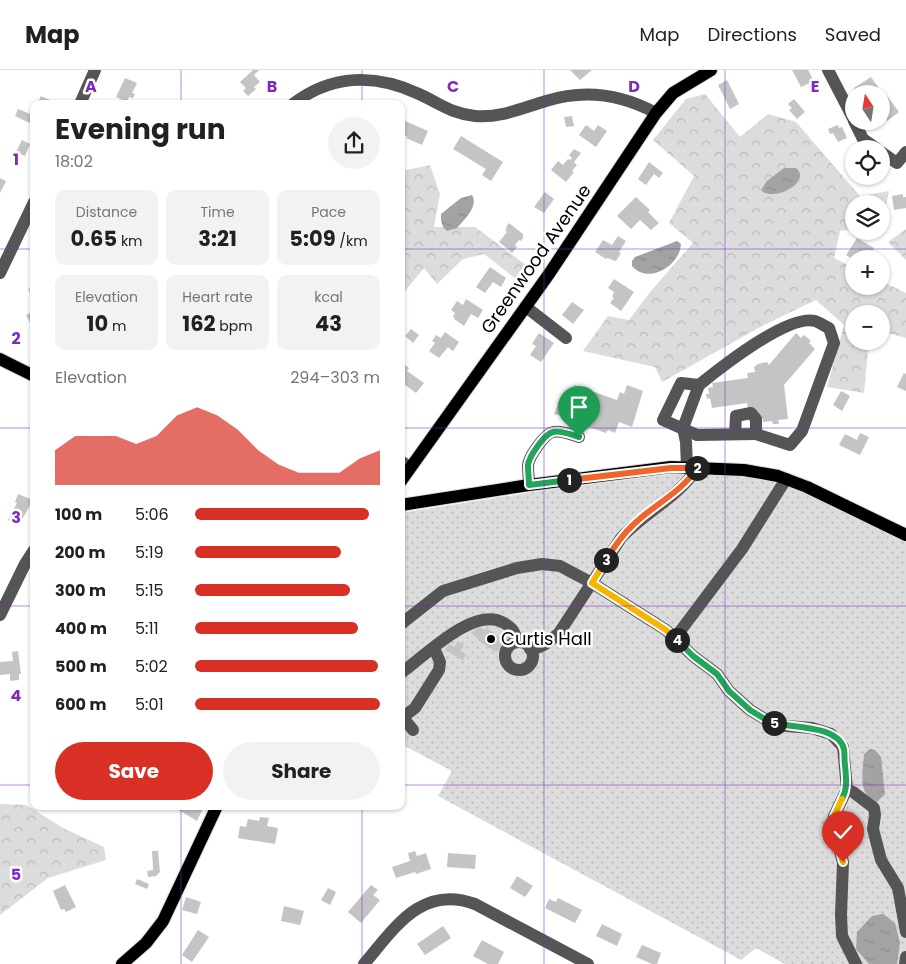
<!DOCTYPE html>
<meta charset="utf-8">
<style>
:root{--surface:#fff;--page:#f2f2f2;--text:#202124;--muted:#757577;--line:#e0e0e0;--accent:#d93025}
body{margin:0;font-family:Poppins,sans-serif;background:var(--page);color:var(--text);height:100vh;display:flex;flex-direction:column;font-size:19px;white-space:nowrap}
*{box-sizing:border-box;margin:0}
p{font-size:16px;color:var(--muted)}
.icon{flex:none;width:28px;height:28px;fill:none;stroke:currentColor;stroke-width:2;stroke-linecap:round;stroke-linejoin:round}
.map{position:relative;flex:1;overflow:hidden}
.sheet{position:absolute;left:30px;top:30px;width:375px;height:710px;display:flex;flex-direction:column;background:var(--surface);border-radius:10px;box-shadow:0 1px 4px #0004}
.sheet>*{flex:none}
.needle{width:32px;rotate:348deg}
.tools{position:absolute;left:845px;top:15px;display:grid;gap:10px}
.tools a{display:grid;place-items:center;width:45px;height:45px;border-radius:50%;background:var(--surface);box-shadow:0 1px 4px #0004;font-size:25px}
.pin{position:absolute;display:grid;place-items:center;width:42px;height:42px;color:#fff;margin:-51px -21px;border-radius:50% 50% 50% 0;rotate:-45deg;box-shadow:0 0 5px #0007}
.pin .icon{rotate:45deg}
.km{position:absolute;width:25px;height:25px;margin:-12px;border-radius:50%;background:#222;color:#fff;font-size:14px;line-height:25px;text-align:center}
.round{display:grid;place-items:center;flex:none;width:52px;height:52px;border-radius:26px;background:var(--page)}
.headline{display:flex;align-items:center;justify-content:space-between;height:85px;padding:0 25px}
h1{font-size:28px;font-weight:700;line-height:38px}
.figures{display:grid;grid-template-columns:repeat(3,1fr);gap:8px;height:85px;padding:5px 25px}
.figures div{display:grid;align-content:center;border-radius:10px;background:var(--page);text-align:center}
.figures b{font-size:21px;font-weight:700}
.figures small{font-size:14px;font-weight:400}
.figures p{font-size:14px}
.chart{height:140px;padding:10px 25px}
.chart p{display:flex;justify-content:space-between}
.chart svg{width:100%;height:90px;margin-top:5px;fill:var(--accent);opacity:.7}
.primary-button{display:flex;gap:10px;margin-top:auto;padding:10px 25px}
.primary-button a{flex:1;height:58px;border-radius:30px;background:var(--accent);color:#fff;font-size:20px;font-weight:700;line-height:58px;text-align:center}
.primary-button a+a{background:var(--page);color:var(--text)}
ul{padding:0 25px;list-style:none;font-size:16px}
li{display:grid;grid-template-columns:80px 60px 1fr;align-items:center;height:38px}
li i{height:12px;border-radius:6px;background:var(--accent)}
header{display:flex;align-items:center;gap:30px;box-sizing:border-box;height:70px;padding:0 25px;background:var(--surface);border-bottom:1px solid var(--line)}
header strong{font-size:24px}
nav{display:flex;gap:28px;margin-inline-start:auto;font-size:18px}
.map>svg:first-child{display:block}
</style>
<header>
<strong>Map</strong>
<nav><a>Map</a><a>Directions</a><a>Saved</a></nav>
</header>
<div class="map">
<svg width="906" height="894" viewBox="0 0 906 894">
<defs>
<pattern id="forest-crowns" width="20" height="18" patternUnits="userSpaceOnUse" patternTransform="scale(1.25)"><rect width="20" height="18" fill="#dcdcdc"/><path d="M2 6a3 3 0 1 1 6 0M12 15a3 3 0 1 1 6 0" fill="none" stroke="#bbb"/></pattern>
<pattern id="park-dots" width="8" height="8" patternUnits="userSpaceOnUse" patternTransform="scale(1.25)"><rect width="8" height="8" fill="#dcdcdc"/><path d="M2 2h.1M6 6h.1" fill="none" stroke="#bbb" stroke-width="1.8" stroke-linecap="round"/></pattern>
<pattern id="water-ripples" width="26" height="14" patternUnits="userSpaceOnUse" patternTransform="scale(1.25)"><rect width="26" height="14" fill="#a3a3a3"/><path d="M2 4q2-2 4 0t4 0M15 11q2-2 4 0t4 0" fill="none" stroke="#8b8b8b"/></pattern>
</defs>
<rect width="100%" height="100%" fill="#fff"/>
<!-- forest -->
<g fill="url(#forest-crowns)">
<polygon points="705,24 740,67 768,44 796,52 860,126 889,121 882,156 881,134 854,134 854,159 840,161 834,188 854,198 854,216 881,216 881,211 906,223 906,268 881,261 881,244 854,244 854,271 869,271 864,323 827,317 844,255 816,230 762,256 662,312 655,297 583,281 608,246 629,250 651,221 693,173 669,153 694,106 653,70 686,29"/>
<polygon points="430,95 440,124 434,157 475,157 526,195 520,212 484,184 463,189 437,214 424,198 401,226 401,101"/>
<polygon points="906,159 906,190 888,172"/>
<polygon points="0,734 26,735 65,759 104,777 106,790 48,808 0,845"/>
</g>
<!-- park -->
<path fill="url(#park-dots)" d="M681,403C704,404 728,402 750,406C806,416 856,446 906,471V894H785L756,878L741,890L438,726L452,701L401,674V443L539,421Z"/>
<!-- water -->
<g fill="url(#water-ripples)">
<path d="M784,98H796C813,112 772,133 761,120L767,111Z"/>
<path d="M472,125C479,136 464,150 457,158L447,161C441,156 441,151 441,144L461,128Z"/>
<path d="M677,171L681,174C680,196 648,215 632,196V191L635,187Z"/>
<path d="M870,679L875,680L881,687L885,724L876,733C857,723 863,703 864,684Z"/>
<polygon points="883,844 895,853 900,873 897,894 869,894 856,879 857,862 872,846"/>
</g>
<!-- building -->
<g fill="#c4c4c4">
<polygon points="253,0 259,0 254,5 260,12 254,17 256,19 248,26 243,21 246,18 240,12"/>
<polygon points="570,0 592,0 580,10"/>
<polygon points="792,0 808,0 814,11 801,17"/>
<polygon points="871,7 878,17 868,24 858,24 854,18"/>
<polygon points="125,8 137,13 132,23 135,24 133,28 129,27 127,32 116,27"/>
<polygon points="727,10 739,34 730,39 718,15"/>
<polygon points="41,26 50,30 48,34 37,34"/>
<polygon points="887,26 899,42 887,51 884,46 881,48 881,30"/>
<polygon points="794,29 805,42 797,49 789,40 792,38 788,34"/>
<polygon points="34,35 34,55 15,46 18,39 30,44"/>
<polygon points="572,46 574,56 566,57 564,47"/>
<polygon points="403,50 428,61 422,75 406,68 407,66 401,64 401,54"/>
<polygon points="586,55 594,61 598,55 607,61 596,77 579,65"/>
<polygon points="838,55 839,58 842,57 847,68 838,72 833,63 830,64 828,59"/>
<polygon points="461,66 503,92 491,111 482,105 486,99 453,79"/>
<polygon points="22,70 30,74 25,86 16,82"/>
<polygon points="574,79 581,83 574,92 577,95 572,101 574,102 566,112 551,100 558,91 563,95 568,89 570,90 572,88 569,85"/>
<polygon points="649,92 663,103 659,108 654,104 646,115 638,109"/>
<polygon points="0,108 6,111 0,123"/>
<polygon points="545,122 554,129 544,143 534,137"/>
<polygon points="903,124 903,127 906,127 906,138 894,140 892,126"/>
<polygon points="636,127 650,140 648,142 659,153 651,160 640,150 631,159 617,146"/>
<polygon points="509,153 523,164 523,168 521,171 519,170 515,175 517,177 512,183 499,172 507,162 505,160 507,158 506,157"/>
<polygon points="618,166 626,171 619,182 621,183 616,191 607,188 606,189 595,182 603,170 612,175"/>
<polygon points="857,168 874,178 867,189 854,189 854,190 846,185"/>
<polygon points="490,197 506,208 501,217 493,212 485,223 476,217"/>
<polygon points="614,209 634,222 621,241 610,233 614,228 612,227 614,222 608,218"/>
<polygon points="34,212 34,230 28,219 32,217 30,213"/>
<polygon points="466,229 483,240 478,248 471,244 464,256 454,249 455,248 453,247 455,243 451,240 457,231 463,235"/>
<polygon points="572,232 584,240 573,254 562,245"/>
<polygon points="34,241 34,260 26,245"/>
<polygon points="411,259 419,265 413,273 405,266"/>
<polygon points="445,262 459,272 453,281 448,277 439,288 429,281 435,273 432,271 436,265 441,268"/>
<polygon points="539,263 554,273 541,292 530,285 536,276 532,274"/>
<polygon points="796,263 801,268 804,265 811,271 809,273 815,279 784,315 788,349 778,350 779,354 773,354 772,351 763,352 763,349 759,349 748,339 747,333 712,338 710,328 707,329 706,324 709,324 708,318 713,317 712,313 748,308 747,303 755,302 754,297 758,294 767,292 769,295"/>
<polygon points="401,292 409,298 407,301 424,313 416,323 401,312 403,305 401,303"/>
<polygon points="904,303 906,304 906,321 897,317"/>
<polygon points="574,315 617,330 620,322 624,324 627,315 643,321 632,357 619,352 615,363 608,360 606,363 575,352 574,347 569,345 565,347 554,344 559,332 568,334 568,331 570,332"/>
<polygon points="841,321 850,326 842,341 833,335"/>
<polygon points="860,363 869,367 860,385 839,375 845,364 857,370"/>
<polygon points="18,424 33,430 19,455 8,450 17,433 15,432"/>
<polygon points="478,556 485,560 486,558 504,570 503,571 507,574 501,583 498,580 496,582 478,570 479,569 472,564"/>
<polygon points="458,571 464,575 460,581 466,585 463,590 445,580 449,574 454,577"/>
<polygon points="18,581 21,604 19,604 19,610 10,611 10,604 0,605 0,592 13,591 12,582"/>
<polygon points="172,736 204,736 197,751"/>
<polygon points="260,747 269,748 267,756 278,758 275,774 238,768 240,756 246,757 248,749 259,751"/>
<polygon points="152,781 158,781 160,802 156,806 148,807 147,801 153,800 153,796"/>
<polygon points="415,781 417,786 426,783 431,799 416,804 415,802 396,808 392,797 410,791 408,783"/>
<polygon points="448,783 476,785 475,799 447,797"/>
<polygon points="517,806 533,816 525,827 510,818"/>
<polygon points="137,809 149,814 147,819 135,814"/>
<polygon points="65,815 76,837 66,842 64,839 61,840 53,821"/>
<polygon points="371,815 378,820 373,825 380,830 361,853 348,842"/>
<polygon points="328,818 336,822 330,835 321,830"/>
<polygon points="186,827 201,832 197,844 182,840"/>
<polygon points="558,828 582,840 575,853 545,838 549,829 556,832"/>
<polygon points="284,836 304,841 300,855 281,851"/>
<polygon points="602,854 622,864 617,876 596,866"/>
<polygon points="443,856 451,868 425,885 417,874"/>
<polygon points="198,860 209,867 192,892 182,885"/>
<polygon points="482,870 504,882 498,894 488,894 473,886"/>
<polygon points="642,875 661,883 657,894 652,894 636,887"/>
</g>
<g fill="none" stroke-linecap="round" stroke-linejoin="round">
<defs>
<g id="major">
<polyline points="0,289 34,306"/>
<polyline points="401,411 549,204 656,43 673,23 711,0"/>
<polyline points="401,435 529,415 671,397 744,400 778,406 807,417 906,465"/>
<polyline points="122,894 146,873 163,851 217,736"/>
</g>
</defs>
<!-- major casing -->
<use href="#major" stroke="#dbdbdb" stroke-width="14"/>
<!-- minor -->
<g stroke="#555" stroke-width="12">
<polyline points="828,0 854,50"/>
<polyline points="80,34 95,0"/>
<path d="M293,34C332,4 376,4 419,24C439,33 452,44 475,46C501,48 522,38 546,31C584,19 621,24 656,43"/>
<polyline points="854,51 863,69 877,79"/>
<polyline points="881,82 897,93 906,82"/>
<polyline points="0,203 34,132"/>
<polyline points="526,237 566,268"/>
<path d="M699,315C720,298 788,244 815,251C819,252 824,256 829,258L834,273L802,361L790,375L756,364"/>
<polyline points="401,391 410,398"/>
<polyline points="687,398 686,372 683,358 699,315 681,313 663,350 697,365 756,364 756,349 751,343 736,346 735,364"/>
<path d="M529,415C529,409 528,402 528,395C529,387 544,364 553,362C561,360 572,365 579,367"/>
<polyline points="0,545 25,494 34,480"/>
<polyline points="401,554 443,521 517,498 542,494 560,496 592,513 666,560 693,586 717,604 729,621 750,640 768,651 786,656 812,658 831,664 843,677 847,719 834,746 835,764 843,792 841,845 842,866 856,894"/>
<polyline points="675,568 742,479 786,409"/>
<circle cx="519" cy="586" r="14"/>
<path d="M530,579C543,578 550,571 559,563L621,468C644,443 680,426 697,398"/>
<path d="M401,603C424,587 472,537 502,552C512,557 515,561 517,572"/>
<polyline points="401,645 413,660"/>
<polyline points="403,647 415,638 439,600 440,592 434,578"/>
<polyline points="847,719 853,722 874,738 875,745 873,759 881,790 898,818 906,862"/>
<path d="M364,894C394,859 421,814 475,834L588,894"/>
<polyline points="905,894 906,887"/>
</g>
<!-- major -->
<use href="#major" stroke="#000" stroke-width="12"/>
</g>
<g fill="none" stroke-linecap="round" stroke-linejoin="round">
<defs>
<path id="split-1" d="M569,410L529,415C529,409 528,402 528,395C529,387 544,364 553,362C561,360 572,365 579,367"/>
<polyline id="split-2" points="569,410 671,398 697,398"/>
<path id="split-3" d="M606,490C614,477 622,465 633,455C653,435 681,423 697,398"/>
<polyline id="split-4" points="606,490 592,513 666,560 677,570"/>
<polyline id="split-5" points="677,570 693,586 717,604 729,621 750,640 768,651 774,653"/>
<path id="split-6" d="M774,653C792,658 838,655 844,679C845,684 844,690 845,695C846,707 848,718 842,729"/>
<polyline id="split-7" points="842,729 834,746 835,764 843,792"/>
</defs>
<!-- split-1 casing -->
<use href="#split-1" stroke="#fff" stroke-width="10"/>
<!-- split-2 casing -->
<use href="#split-2" stroke="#fff" stroke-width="10"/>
<!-- split-3 casing -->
<use href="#split-3" stroke="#fff" stroke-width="10"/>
<!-- split-4 casing -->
<use href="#split-4" stroke="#fff" stroke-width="10"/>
<!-- split-5 casing -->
<use href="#split-5" stroke="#fff" stroke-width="10"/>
<!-- split-6 casing -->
<use href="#split-6" stroke="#fff" stroke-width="10"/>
<!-- split-7 casing -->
<use href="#split-7" stroke="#fff" stroke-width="10"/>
<!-- split-1 -->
<use href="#split-1" stroke="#22a559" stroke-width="6"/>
<!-- split-2 -->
<use href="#split-2" stroke="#f0652b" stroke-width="6"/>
<!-- split-3 -->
<use href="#split-3" stroke="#f0652b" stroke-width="6"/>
<!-- split-4 -->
<use href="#split-4" stroke="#f5b400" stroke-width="6"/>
<!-- split-5 -->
<use href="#split-5" stroke="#22a559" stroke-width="6"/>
<!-- split-6 -->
<use href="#split-6" stroke="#22a559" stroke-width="6"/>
<!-- split-7 -->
<use href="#split-7" stroke="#f5b400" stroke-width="6"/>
</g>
<!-- grid -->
<path fill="none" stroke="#7b2cbf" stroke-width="1" stroke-opacity="0.55" d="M181,0V34M362,0V34M544,0V894M725,0V894M0,179H34M401,179H906M0,358H34M401,358H906M0,536H34M401,536H906M0,715H34M401,715H906M181,736V894M362,736V894"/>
<!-- markers -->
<circle fill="#000" stroke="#fff" stroke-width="2" cx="491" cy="569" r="5"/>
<g text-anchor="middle" stroke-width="5" stroke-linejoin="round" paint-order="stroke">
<!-- street labels -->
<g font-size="18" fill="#000" stroke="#fff">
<text transform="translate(536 189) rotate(-55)" y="6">Greenwood Avenue</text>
</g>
<!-- poi labels -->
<g font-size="18" fill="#000" stroke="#fff" text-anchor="start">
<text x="501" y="575">Curtis Hall</text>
</g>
</g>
<g font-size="16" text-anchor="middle" font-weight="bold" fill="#7b2cbf" stroke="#fff" stroke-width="5" stroke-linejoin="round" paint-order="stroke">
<text x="91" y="22">A</text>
<text x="272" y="22">B</text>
<text x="453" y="22">C</text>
<text x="634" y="22">D</text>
<text x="815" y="22">E</text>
<text x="16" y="95">1</text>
<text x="16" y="274">2</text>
<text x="16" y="453">3</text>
<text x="16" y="631">4</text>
<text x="16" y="810">5</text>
</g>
</svg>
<div class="tools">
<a><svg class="needle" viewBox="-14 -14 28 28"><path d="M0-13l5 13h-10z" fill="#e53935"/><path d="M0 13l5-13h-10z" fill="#757577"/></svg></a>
<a><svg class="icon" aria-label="locate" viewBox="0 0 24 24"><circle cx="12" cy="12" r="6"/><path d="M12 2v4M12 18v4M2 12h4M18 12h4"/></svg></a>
<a><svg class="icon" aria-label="layers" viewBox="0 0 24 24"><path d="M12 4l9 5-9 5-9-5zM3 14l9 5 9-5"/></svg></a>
<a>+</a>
<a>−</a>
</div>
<div class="pin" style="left:579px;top:367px;background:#1e9e55"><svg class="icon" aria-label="arrive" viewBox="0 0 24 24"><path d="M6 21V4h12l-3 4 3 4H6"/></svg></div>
<div class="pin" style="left:843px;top:792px;background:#d93025"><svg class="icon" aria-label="check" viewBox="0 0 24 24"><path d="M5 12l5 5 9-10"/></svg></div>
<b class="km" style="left:569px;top:410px">1</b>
<b class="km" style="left:697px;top:398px">2</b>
<b class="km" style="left:606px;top:490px">3</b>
<b class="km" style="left:677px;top:570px">4</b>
<b class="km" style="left:774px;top:653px">5</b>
<section class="sheet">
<div class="headline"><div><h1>Evening run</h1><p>18:02</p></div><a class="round"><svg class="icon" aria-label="share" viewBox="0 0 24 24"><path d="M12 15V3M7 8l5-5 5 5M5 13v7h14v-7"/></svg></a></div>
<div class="figures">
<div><p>Distance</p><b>0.65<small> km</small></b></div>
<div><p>Time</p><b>3:21</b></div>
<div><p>Pace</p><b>5:09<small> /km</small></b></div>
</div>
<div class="figures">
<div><p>Elevation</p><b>10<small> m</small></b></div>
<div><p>Heart rate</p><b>162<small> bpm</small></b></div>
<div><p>kcal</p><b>43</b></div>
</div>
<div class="chart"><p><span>Elevation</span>294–303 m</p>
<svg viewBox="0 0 160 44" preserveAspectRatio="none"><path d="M0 44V27L10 20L20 20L30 20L40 24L50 20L60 10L70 6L80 10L90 17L100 27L110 34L120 38L130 38L140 38L150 31L160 27V44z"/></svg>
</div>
<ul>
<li><b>100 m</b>5:06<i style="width:94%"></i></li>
<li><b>200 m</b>5:19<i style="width:79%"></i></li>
<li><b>300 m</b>5:15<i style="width:84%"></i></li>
<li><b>400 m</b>5:11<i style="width:88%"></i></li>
<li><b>500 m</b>5:02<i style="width:99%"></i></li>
<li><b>600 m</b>5:01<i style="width:100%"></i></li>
</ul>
<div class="primary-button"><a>Save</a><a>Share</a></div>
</section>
</div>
